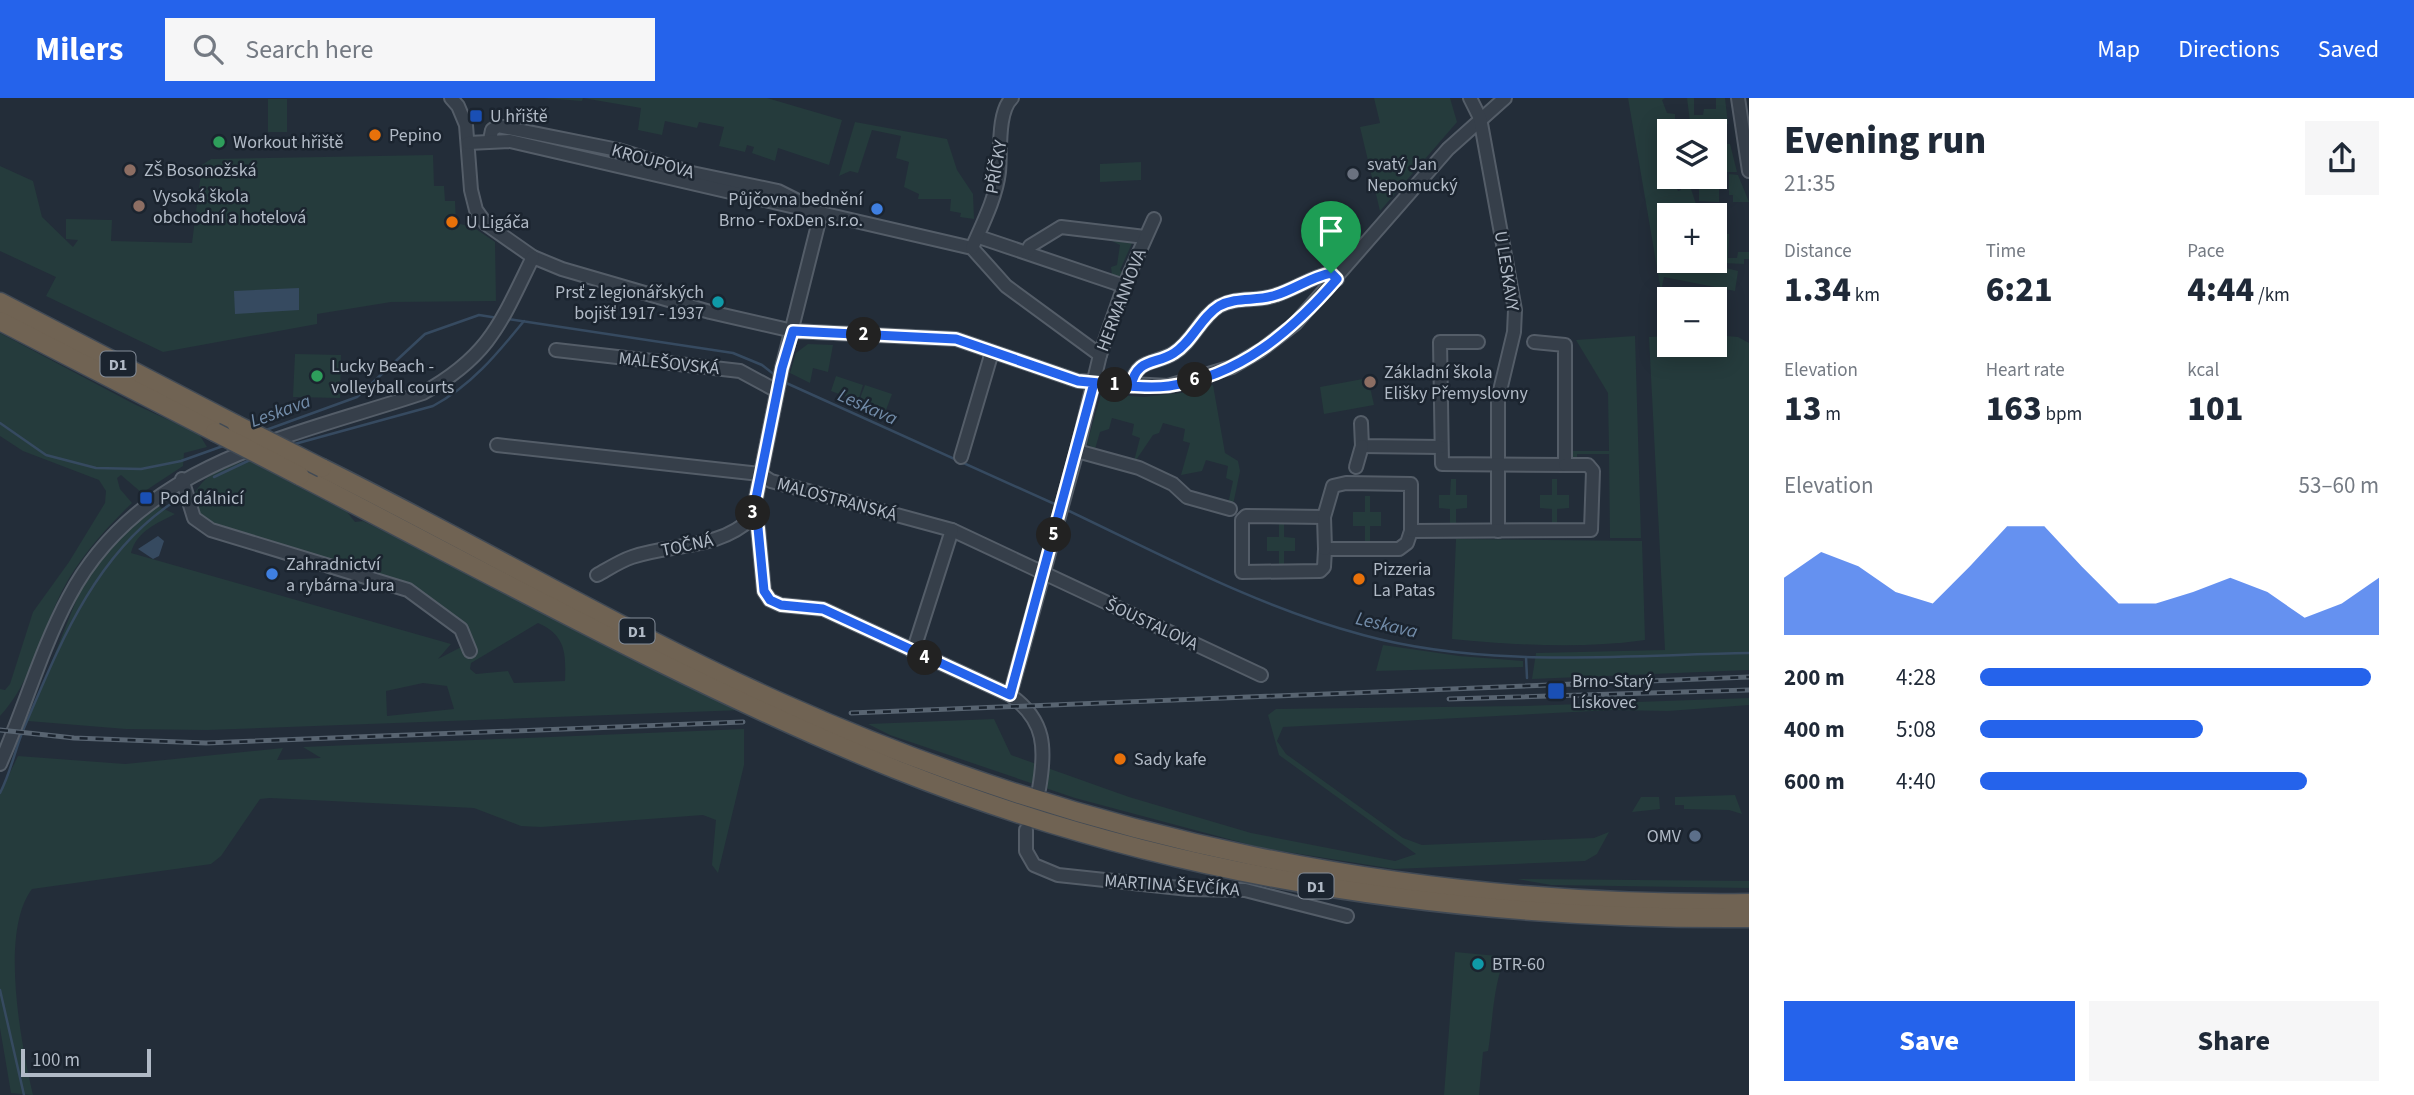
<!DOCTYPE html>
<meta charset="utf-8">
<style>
:root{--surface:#fff;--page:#f6f6f7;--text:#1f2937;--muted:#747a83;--accent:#2563eb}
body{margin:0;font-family:"Source Sans 3",sans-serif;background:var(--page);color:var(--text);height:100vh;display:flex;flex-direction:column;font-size:26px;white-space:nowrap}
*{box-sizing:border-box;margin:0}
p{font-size:23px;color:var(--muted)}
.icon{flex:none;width:38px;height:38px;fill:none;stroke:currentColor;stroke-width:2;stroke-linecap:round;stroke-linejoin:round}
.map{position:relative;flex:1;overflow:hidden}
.sheet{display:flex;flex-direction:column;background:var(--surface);width:665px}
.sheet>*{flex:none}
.buttons{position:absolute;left:1657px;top:21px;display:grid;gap:14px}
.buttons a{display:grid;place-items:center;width:70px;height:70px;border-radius:0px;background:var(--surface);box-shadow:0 4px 18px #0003;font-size:35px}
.scale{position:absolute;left:21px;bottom:18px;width:130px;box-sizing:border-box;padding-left:7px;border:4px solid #b1bac6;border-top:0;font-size:19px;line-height:24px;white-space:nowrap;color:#b1bac6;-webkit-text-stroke:5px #1b242f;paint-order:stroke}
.pin{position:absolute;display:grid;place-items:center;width:60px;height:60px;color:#fff;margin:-72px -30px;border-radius:50% 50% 50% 0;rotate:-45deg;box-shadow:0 0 7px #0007}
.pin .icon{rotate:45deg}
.km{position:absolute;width:35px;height:35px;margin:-18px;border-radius:50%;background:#222;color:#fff;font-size:19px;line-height:35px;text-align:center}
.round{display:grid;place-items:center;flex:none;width:74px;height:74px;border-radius:0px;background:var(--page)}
.overview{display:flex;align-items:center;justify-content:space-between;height:119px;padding:0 35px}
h1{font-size:38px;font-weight:800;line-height:52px}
.figures{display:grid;grid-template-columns:repeat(3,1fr);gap:10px;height:119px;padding:7px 35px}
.figures div{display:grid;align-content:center}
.figures b{font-size:35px;font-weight:800}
.figures small{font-size:19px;font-weight:400}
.figures p{font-size:19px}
.chart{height:196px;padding:14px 35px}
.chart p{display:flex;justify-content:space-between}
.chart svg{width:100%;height:126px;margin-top:7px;fill:var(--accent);opacity:.7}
.button{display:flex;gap:14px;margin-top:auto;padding:14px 35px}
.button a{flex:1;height:80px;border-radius:0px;background:var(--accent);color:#fff;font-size:28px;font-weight:800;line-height:80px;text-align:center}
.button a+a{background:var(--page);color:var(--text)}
ul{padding:0 35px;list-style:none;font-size:23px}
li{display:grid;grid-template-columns:112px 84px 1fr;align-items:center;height:52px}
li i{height:18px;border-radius:9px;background:var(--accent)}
header{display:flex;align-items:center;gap:42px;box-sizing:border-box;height:98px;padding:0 35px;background:var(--accent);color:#fff}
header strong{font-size:33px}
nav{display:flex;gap:38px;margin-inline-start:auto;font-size:24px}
.search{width:490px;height:63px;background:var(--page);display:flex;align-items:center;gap:18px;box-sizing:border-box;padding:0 24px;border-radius:0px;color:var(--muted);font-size:26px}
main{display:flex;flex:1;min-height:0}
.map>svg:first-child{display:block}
</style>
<header>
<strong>Milers</strong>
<div class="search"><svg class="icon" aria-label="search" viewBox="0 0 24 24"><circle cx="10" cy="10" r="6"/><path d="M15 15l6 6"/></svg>Search here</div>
<nav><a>Map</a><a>Directions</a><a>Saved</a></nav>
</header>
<main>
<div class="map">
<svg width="1749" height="997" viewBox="0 0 1749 997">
<rect width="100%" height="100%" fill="#232d39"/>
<!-- green -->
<g fill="#253b3c" fill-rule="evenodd">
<polygon points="543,0 767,0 842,22 829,67 778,50 775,63 752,55 754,49 747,47 745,54 719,48 724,29 699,24 697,30 665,23 662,37 638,32 641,10 583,0 582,3"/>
<polygon points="1374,0 1450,0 1457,24 1380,113 1360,29 1380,25"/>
<polygon points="1628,0 1665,0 1662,2 1667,15 1675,16 1675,33 1670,33 1668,71 1678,93 1681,92 1676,79 1687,79 1696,106 1688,110 1689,112 1698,109 1701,117 1670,117 1670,163 1694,163 1696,166 1715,163 1715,155 1722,169 1738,173 1735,193 1664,179 1661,193"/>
<polygon points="1687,0 1694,0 1694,17 1703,17 1704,11 1716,11 1716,0 1725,0 1728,26 1690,24"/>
<rect x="268" y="1" width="19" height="33"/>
<polygon points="855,24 947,41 957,72 973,96 974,121 960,119 961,115 950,113 951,101 918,101 919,96 904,89 909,64 896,60 901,38 872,32 858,75 850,73 839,78"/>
<polygon points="1718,46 1730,46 1737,74 1722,74 1722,67 1718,67"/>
<polygon points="433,57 434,88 444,88 445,103 455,103 456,125 473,129 495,144 496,203 391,204 317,216 317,226 163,254 46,198 56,179 0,153 0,68 33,83 42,119 73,149 78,142 66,141 66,121 112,122 111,143 192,145 202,67 211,61"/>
<polygon points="1141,64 1141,82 1100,84 1100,66"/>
<polygon points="1729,76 1738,77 1749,104 1733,104 1733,97 1729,97"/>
<polygon points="1699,79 1706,79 1705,90 1719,91 1719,104 1699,103"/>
<polygon points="1098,136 1137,141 1138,145 1133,143 1120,172 1125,175 1123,180 1112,177 1111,169 1117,167 1120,147"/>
<polygon points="1722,136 1729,136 1728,160 1737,160 1738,154 1749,154 1749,161 1744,161 1744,166 1723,165"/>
<path d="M0,235L134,306L199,336L207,349L184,355L183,368L142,395L121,377L117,380L120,391L132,405C105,431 79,460 62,493C41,535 32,584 0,618V591L5,592L10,586L33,514L69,464L105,405L106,393L99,382L23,353L0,338Z"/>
<polygon points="1715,237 1738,239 1749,245 1749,572 1532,581 1536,555 1665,552 1649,239 1669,238 1670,247 1715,247"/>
<polygon points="1635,238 1641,440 1610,440 1609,356 1577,356 1577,363 1569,358 1571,353 1609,353 1608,295 1576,242"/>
<polygon points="808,246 833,247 828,274 813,270 810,285 790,275 796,255"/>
<polygon points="295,256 341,257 340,300 293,299"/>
<polygon points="836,278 863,287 858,303 831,293"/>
<polygon points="1368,280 1374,307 1324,316 1320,289"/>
<polygon points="865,287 892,296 886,312 859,303"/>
<polygon points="1213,287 1225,355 1238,363 1240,373 1233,407 1228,406 1233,383 1226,380 1228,368 1206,362 1202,373 1181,377 1190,345 1183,343 1185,331 1163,325 1159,335 1153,337 1136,362 1134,363 1140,340 1132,337 1134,326 1112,320 1109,331 1100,334 1095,351 1087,346 1101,296 1144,299 1189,294"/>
<path d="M242,364H251L347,414L355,424L363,423L743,612L207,632L126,631L28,623L82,488L114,446L155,407L175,416C157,425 136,434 131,455L451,546L438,561L467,546L460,531L408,492L211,432L190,405C201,379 215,372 242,364ZM538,525C566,537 566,556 565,583L514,585L508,573L476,576L470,571L471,565ZM423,585L447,588L454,611L387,618L386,593Z"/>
<polygon points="1451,381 1456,381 1456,397 1467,397 1467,410 1456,411 1456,427 1450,427 1450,411 1439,410 1439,397 1450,397"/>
<polygon points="1552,381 1557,381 1557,397 1569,397 1569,410 1557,411 1557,427 1552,427 1552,411 1540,410 1540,397 1552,397"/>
<polygon points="1365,398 1370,398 1370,414 1381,414 1381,428 1370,428 1370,444 1365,444 1365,428 1353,428 1353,414 1365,414"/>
<polygon points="1279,423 1284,423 1284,439 1295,440 1295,453 1284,453 1284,469 1279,469 1279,453 1267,453 1267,439 1279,439"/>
<path d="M1456,441L1642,443L1645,542C1581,551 1516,547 1452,541Z"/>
<polygon points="1383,547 1459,558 1523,563 1523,569 1376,573"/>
<polygon points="1749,600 1749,607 1668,613 1613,612 1283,629 1277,643 1286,656 1403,740 1422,747 1594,740 1609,734 1597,756 1585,763 1394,771 1262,750 1075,700 890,637 868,626 994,621 1011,657 1129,699 1251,735 1395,763 1416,756 1279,657 1268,617 1276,611 1523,608"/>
<path d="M744,631V667L718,775L712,767L716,722L703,717L541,729L521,728L474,710L270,700L260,701L221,758L211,766L32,791C0,833 20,941 33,997L11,995L0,930V695L18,658L125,666L283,650L277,662L321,660L303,649Z"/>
<polygon points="1735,697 1742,716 1729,712 1684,711 1684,707 1675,707 1675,699"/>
<polygon points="1641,699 1659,699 1660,711 1632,714"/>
<polygon points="1517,781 1749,783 1749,790 1551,787"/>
<path d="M1455,854L1508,859C1494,871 1492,933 1488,953L1483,954L1479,997H1444Z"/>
</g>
<!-- water -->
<g fill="#364a60">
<polygon points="299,190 299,212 235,216 234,193"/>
<polygon points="158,438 164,443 159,458 153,461 138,451"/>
</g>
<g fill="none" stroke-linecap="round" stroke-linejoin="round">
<!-- stream -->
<g stroke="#364a60" stroke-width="2.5">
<polyline points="508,221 733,255 762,267 776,278"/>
<polyline points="784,284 1059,408"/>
<polyline points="0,325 46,357 96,370 141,371 181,363 223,348"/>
<polyline points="266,332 357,299 425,236 479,217 498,220"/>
<path d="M291,347L433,308C471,288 497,256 524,223"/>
<polyline points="214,379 252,361"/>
<path d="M1065,411C1162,457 1258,509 1363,537C1487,571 1622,557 1749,555"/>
<polyline points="1526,559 1527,580"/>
<path d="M0,695C11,674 15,651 24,630C60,546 94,458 172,405"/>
<polyline points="0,892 24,997"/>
</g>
<defs>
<g id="minor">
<polyline points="451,0 458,8 466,27 471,92 476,112 486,126 533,159 562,171 710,214 793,233 956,241 1078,283 1168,288 1232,269 1261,252 1295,226 1448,51 1505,0"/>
<polyline points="1470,0 1480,20 1515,212 1514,234 1498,301 1498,433"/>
<polyline points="1738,0 1749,73"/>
<polyline points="490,42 492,32 498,28 618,52 692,75 778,93 802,105"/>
<polyline points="468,45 510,43 972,150 1006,188 1100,257"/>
<polyline points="979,139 1124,188"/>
<path d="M972,150C982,127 996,100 999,74C1001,54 997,14 1012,0"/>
<polyline points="1027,154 1030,148 1061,129 1145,139"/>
<polyline points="1478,244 1440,244 1442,366 1565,367 1565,247 1534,244"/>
<polyline points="556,252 740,273 777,293"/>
<path d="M1131,288C1137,259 1155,267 1174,255C1192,244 1201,219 1219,208C1237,198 1257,204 1276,197C1295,191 1311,179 1331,175L1337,181"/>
<polyline points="1361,325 1362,348 1441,349"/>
<polyline points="497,347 760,376 771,383 952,432 1261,577"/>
<polyline points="1077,353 1139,370 1173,386 1187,399 1230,411"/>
<polyline points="961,359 992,254"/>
<polyline points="1356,369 1362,348"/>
<polyline points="182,381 194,420 211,432 408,492 461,531 470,553"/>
<polyline points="1324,419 1246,418 1242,422 1242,474 1320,473 1324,469 1325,451 1399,451 1407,445 1411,433 1591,432 1593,373 1588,367 1565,367"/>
<path d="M752,420L758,430L764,493L770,502L781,507L823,511L1010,597C1046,622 1046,651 1039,691"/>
<polyline points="1325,451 1324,419 1333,388 1346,385 1411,386 1411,433"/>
<path d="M597,477C608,471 620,463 632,459C673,445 718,452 752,420L782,270L819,123"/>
<polyline points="913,554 952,432"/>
<polyline points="1010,597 1077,353 1100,257 1124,188 1154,121"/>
<path d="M0,666C24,612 41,551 69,499C140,364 291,339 423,295C490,258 501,224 533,159"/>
<polyline points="1026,732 1026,753 1034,767 1058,777 1189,791 1245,792 1347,818"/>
</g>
<g id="highway">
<polyline points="0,204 237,327"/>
<polyline points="0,223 215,334"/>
<path d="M322,370C476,446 625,535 782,605C1091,743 1410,809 1749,805"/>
<path d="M300,378C496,479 690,588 895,671C1167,780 1458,822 1749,820"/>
</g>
</defs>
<!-- minor casing -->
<use href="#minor" stroke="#545d68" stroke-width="16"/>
<!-- highway casing -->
<use href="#highway" stroke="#414a55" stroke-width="21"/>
<!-- minor -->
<use href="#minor" stroke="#363f4a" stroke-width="12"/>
<!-- highway -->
<use href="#highway" stroke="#706353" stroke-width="18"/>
<defs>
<g id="rail">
<polyline points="1449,601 1749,592"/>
<polyline points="851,615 1749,579"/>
<polyline points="0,632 74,640 206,645 743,624"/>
</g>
</defs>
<!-- rail casing -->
<use href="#rail" stroke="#586471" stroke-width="5"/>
<!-- rail -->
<use href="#rail" stroke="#1b242f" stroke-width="2.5" stroke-dasharray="8" stroke-linecap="butt"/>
<defs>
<g id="highway-bridge">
<polyline points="237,327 322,370"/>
<polyline points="215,334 300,378"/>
</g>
</defs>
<!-- highway-bridge casing -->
<use href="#highway-bridge" stroke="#414a55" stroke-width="21" stroke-linecap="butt"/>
<!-- highway-bridge -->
<use href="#highway-bridge" stroke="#706353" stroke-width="18"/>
</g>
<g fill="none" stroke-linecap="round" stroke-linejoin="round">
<defs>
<path id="route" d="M1331,175C1311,179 1295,191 1276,197C1257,204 1237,198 1219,208C1201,219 1192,244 1174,255C1156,267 1137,259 1131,288L1078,283L956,241L793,233L782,270L752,420L758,430L764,493L770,502L781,507L823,511L1010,597L1094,285C1119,287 1145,291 1169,288C1240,278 1292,233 1337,181L1331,175"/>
</defs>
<!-- route casing -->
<use href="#route" stroke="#fff" stroke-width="14"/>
<!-- route -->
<use href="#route" stroke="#2563eb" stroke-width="9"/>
</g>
<!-- markers -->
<g fill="#1a4fb4" stroke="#1b242f" stroke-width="2.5">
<rect x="469" y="11" width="14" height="14" rx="3.5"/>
<rect x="139" y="393" width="14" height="14" rx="3.5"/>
<rect x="1547" y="584" width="18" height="18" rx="3.5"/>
</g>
<g fill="#e8710a" stroke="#1b242f" stroke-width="2.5">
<circle cx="375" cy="37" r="7"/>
<circle cx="452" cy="124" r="7"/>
<circle cx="1359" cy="481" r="7"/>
<circle cx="1120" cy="661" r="7"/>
</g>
<g fill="#2e9e5b" stroke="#1b242f" stroke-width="2.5">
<circle cx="219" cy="44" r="7"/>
<circle cx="317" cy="278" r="7"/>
</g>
<g fill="#8d6e63" stroke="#1b242f" stroke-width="2.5">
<circle cx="130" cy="72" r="7"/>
<circle cx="139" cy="108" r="7"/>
<circle cx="1370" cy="284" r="7"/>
</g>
<circle fill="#6b7280" stroke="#1b242f" stroke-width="2.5" cx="1353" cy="76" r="7"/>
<g fill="#3f7fe0" stroke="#1b242f" stroke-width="2.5">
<circle cx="877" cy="111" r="7"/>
<circle cx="272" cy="476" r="7"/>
</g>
<g fill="#0f9aa8" stroke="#1b242f" stroke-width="2.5">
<circle cx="718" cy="204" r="7"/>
<circle cx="1478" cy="866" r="7"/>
</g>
<circle fill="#5c6f8a" stroke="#1b242f" stroke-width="2.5" cx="1695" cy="738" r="7"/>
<g text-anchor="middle" stroke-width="5" stroke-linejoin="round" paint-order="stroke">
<!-- shield labels -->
<g fill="#1b242f" stroke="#848d99" stroke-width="2">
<rect x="100.5" y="253.5" width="35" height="25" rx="5"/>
<rect x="619.5" y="520.5" width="35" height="25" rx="5"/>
<rect x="1298.5" y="775.5" width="35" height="25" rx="5"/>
</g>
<g font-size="16" font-weight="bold" fill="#b1bac6">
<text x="118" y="272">D1</text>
<text x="637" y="539">D1</text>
<text x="1316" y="794">D1</text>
</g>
<!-- poi labels -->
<g font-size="18" fill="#b1bac6" stroke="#1b242f" text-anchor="start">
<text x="490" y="24">U hřiště</text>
<text x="389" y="43">Pepino</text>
<text x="233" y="50">Workout hřiště</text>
<text x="1367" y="72">svatý Jan<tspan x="1367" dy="21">Nepomucký</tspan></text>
<text x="144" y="78">ZŠ Bosonožská</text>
<text x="153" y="104">Vysoká škola<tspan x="153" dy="21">obchodní a hotelová</tspan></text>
<text x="863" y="107" text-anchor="end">Půjčovna bednění<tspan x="863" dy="21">Brno - FoxDen s.r.o.</tspan></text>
<text x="466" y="130">U Ligáča</text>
<text x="704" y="200" text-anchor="end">Prsť z legionářských<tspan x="704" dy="21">bojišť 1917 - 1937</tspan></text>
<text x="331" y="274">Lucky Beach -<tspan x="331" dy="21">volleyball courts</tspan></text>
<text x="1384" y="280">Základní škola<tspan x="1384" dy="21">Elišky Přemyslovny</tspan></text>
<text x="160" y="406">Pod dálnicí</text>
<text x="286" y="472">Zahradnictví<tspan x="286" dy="21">a rybárna Jura</tspan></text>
<text x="1373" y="477">Pizzeria<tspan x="1373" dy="21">La Patas</tspan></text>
<text x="1572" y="589">Brno-Starý<tspan x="1572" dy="21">Lískovec</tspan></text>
<text x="1134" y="667">Sady kafe</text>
<text x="1681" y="744" text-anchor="end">OMV</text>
<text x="1492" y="872">BTR-60</text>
</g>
<!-- street labels -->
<g font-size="18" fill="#b1bac6" stroke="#1b242f">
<text transform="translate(653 63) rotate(16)" y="6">KROUPOVA</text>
<text transform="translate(996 69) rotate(-80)" y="6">PŘÍČKY</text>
<text transform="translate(1507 173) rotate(81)" y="6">U LESKAVY</text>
<text transform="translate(1121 202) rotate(-69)" y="6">HERMANNOVA</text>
<text transform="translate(669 265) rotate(6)" y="6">MALEŠOVSKÁ</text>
<text transform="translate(837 401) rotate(15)" y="6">MALOSTRANSKÁ</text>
<text transform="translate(687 447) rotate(-12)" y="6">TOČNÁ</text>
<text transform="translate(1152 526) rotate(25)" y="6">ŠOUSTALOVA</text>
<text transform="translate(1172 787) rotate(4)" y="6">MARTINA ŠEVČÍKA</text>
</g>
<!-- water labels -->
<g font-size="19" font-style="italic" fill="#728ca9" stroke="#1b242f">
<text transform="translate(868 308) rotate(24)" y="7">Leskava</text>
<text transform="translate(280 312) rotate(-20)" y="7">Leskava</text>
<text transform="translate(1387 526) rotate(13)" y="7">Leskava</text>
</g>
</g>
</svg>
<div class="buttons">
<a><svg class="icon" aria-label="layers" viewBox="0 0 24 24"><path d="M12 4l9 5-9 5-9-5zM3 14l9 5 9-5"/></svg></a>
<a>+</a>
<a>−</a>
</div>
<div class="scale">100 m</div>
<div class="pin" style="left:1331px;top:175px;background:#1e9e55"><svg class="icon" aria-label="arrive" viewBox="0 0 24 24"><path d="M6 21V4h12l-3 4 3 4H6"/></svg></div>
<b class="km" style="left:1115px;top:287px">1</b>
<b class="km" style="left:864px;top:237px">2</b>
<b class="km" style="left:753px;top:415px">3</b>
<b class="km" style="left:925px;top:560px">4</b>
<b class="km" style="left:1054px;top:437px">5</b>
<b class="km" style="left:1195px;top:282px">6</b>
</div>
<section class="sheet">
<div class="overview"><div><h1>Evening run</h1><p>21:35</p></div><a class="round"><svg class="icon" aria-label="share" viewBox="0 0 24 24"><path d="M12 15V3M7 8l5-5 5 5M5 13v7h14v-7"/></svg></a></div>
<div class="figures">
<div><p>Distance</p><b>1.34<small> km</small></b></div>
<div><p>Time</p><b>6:21</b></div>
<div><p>Pace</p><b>4:44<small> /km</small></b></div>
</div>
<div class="figures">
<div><p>Elevation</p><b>13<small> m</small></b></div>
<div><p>Heart rate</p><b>163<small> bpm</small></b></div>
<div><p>kcal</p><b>101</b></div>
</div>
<div class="chart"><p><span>Elevation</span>53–60 m</p>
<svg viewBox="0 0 160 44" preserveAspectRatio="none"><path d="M0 44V24L10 15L20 20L30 29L40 33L50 20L60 6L70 6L80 20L90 33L100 33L110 29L120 24L130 29L140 38L150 33L160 24V44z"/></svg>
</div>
<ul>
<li><b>200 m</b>4:28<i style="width:98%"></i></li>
<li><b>400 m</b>5:08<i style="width:56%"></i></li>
<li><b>600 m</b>4:40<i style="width:82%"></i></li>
</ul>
<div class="button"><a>Save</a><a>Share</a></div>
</section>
</main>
